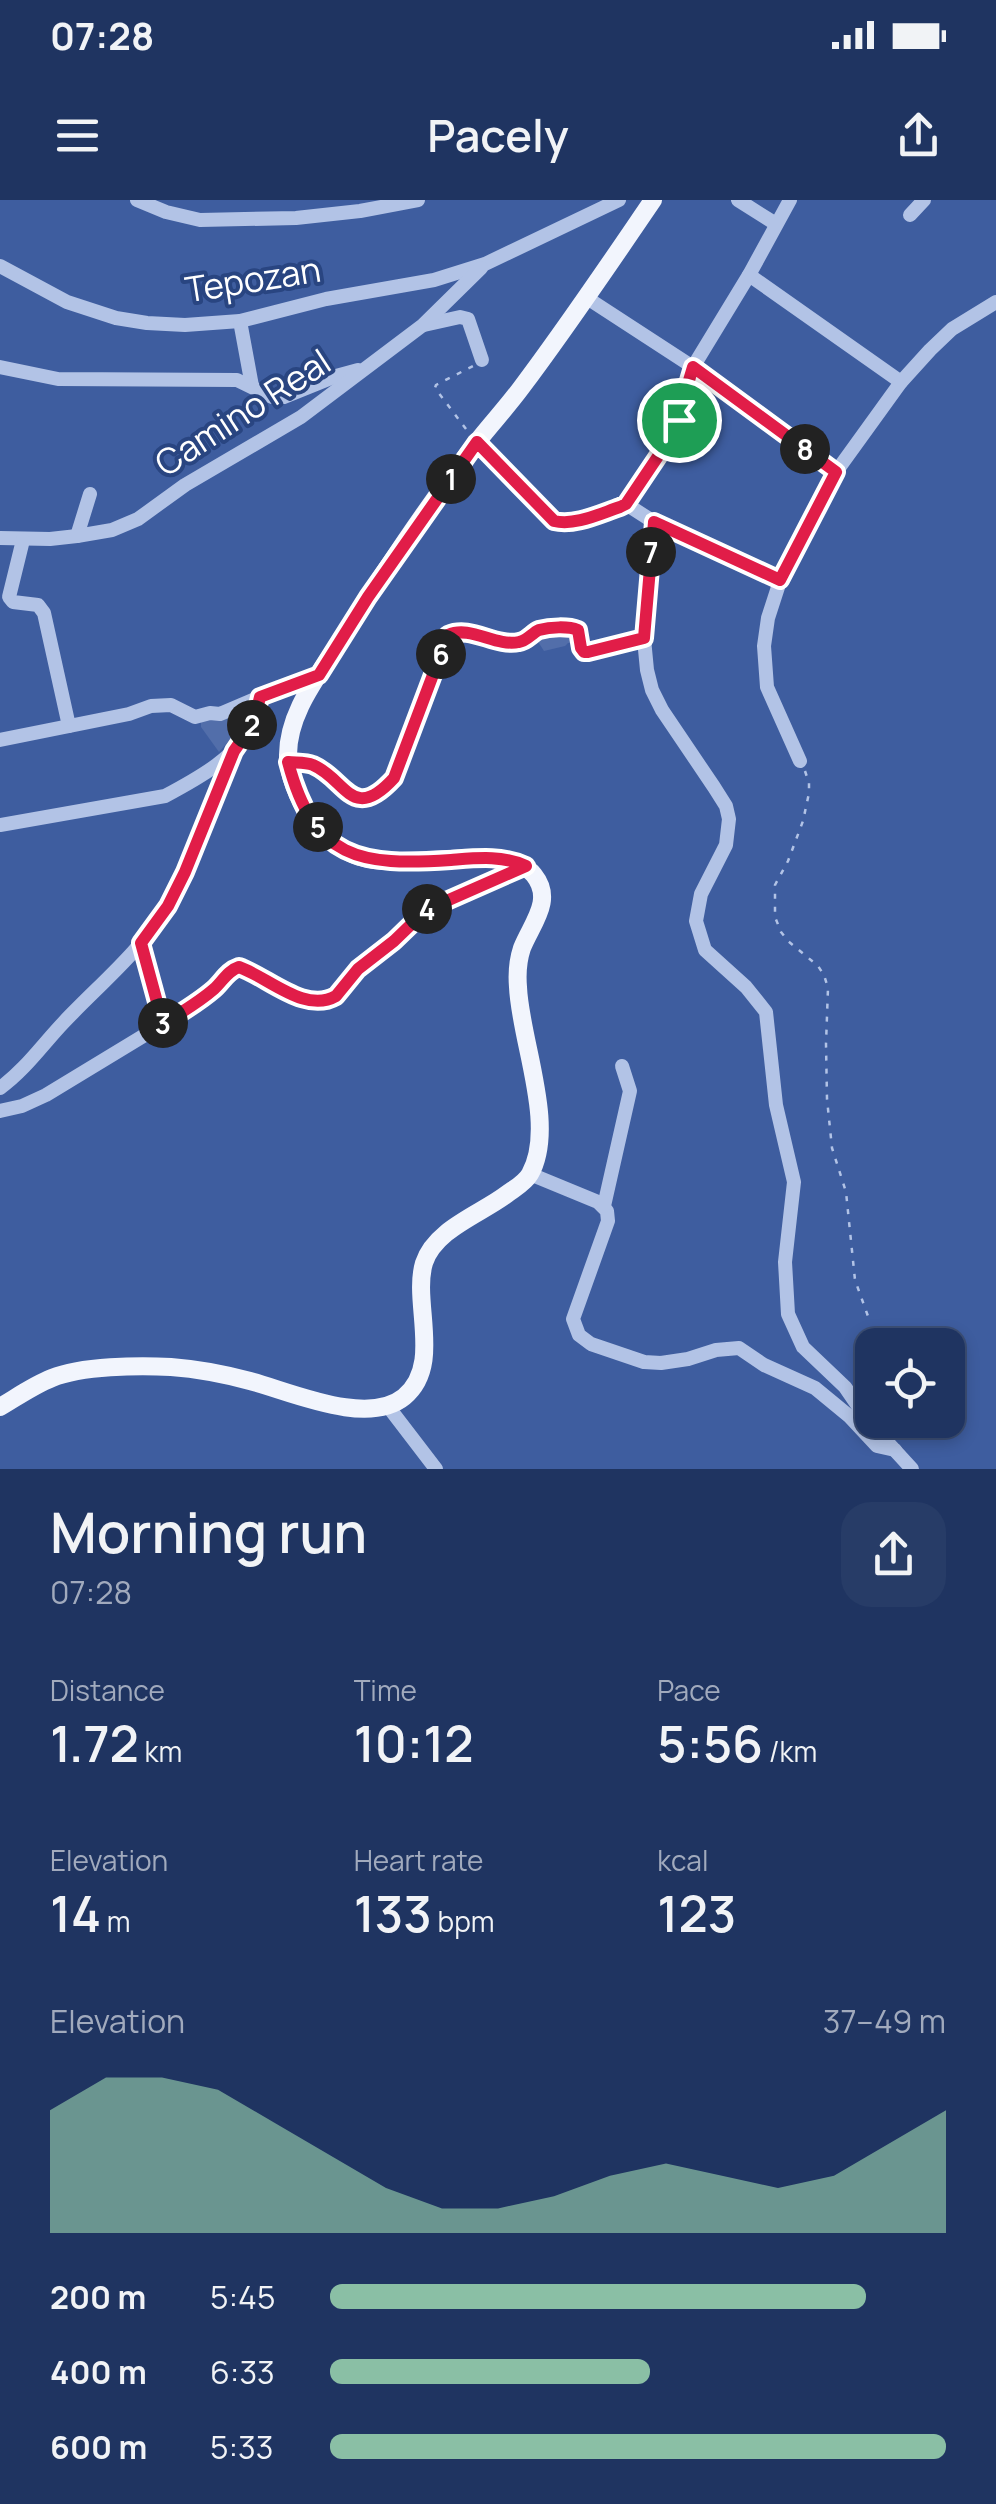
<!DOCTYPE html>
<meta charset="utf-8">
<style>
:root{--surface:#1f3461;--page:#273c67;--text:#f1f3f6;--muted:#a1aabd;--line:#3c4f76;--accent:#8abfa5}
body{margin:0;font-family:Manrope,sans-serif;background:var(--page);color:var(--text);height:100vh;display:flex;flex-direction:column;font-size:38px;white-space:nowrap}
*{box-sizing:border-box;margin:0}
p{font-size:32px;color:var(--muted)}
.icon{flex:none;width:55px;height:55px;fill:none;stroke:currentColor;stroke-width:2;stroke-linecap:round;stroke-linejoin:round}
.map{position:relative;height:1269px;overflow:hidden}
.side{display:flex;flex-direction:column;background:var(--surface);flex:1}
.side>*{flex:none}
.buttons{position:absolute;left:855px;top:1128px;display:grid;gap:20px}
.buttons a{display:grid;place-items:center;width:110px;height:110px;border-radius:20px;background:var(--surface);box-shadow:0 5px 15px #0003,0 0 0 2px var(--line);font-size:50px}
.pin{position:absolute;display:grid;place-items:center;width:85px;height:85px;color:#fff;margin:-42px;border:5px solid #fff;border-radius:50%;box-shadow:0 2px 10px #0007}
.km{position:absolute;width:50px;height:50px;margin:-25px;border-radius:50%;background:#222;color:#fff;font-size:28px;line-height:50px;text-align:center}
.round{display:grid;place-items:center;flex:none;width:105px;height:105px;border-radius:30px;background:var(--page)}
.summary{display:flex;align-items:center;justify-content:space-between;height:170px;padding:0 50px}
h1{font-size:55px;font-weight:600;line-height:75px}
.metrics{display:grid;grid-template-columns:repeat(3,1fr);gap:15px;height:170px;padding:10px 50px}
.metrics div{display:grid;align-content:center}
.metrics b{font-size:50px;font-weight:600}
.metrics small{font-size:28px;font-weight:400}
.metrics p{font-size:28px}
.chart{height:280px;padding:20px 50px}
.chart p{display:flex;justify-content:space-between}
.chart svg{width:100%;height:180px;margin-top:10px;fill:var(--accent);opacity:.7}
ul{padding:0 50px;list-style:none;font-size:32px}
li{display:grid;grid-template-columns:160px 120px 1fr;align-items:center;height:75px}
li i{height:25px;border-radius:12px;background:var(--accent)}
.status{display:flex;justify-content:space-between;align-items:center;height:70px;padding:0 50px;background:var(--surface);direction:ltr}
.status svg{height:28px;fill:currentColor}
header{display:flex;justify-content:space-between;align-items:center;height:130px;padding:0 50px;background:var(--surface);font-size:45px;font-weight:600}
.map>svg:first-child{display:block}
</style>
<div class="status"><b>07:28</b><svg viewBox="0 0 49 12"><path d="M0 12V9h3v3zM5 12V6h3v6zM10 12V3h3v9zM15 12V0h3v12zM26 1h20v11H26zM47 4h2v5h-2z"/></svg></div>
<header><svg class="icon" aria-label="menu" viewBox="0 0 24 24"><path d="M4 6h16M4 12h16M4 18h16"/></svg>Pacely<svg class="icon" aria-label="share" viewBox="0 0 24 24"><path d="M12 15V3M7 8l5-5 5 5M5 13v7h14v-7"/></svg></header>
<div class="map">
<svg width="996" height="1269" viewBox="0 0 996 1269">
<rect width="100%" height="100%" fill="#294581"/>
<!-- green -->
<path fill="#3e5d9f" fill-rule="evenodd" d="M0,0H996V1269H0ZM872,1145H948V1220H872Z"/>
<!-- building -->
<g fill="#526eaa">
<polygon points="573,430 574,443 568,443 565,446 544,451 535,437"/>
<polygon points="259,498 254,513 219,552 201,527 201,519"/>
</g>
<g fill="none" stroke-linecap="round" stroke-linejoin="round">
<!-- path -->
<g stroke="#b2c3e6" stroke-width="2.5" stroke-dasharray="5 8" stroke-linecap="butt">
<polyline points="466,229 435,188 436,185 473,166"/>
<polyline points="805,571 809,583 809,593 803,621 788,661 775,685 775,717 781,732 788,741 818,766 824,775 828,788 826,844 827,899 832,948 846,992 855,1080 869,1119"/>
</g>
<!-- minor -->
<g stroke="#b2c3e6" stroke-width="14">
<polyline points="137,0 166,12 200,20 296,18 360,11 418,0"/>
<polyline points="738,0 776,24"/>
<polyline points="910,15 924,0"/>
<polyline points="0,66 67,102 116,118 147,123 185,125 240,121 326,99 434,80 485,64 619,0"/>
<polyline points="749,75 901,182"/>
<polyline points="587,98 693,167 836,272"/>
<polyline points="240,121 252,186"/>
<polyline points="424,125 460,117 468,119 482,160"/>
<polyline points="0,167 58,179 237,180 272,197 284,197 336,176 358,170"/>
<path d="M477,242L554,321C576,326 606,314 626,304L654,322L780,381"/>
<polyline points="626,304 673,234 679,221 693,167 749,75 790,0"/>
<polyline points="654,322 644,439 647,470 652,490 662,510 714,587 726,606 729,619 726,645 701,694 696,721 705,750 746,787 766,812 776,905 794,982 785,1062 788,1114 803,1147 845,1187 869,1222 912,1269"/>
<polyline points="77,336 90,294"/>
<polyline points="0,338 50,339 77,336 112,330 138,319 185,285 301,217 423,125 481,68"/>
<polyline points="23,340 9,397 13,402 38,405 44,413 69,526"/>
<polyline points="0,540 129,514 151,506 171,505 195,517 210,513 220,514 297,481 319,475"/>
<polyline points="800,561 767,487 764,446 768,418 780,381 836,272 901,182 930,150 952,129 996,102"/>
<path d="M288,562L314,566L354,597C372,599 382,591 394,578L446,440L452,432C474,431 498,445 517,443C527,441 530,434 538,431C549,426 568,426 579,429L581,448L588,453L644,439"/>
<path d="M0,625L165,596C197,579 240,556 255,520C257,513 258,504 260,497"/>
<path d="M163,824L216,787L234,768C269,769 299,816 336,796L358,769L394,741L426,710L526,666"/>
<path d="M0,888C25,870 43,844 64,822C99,785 141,751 167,707C196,659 213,603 234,551"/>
<polyline points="0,911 22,906 46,895 163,824 141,743"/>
<polyline points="530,974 598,1002 607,1011 608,1021 573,1119 579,1135 591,1144 644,1162 661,1163 688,1159 716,1150 739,1148 764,1165 815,1188 849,1216 877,1246 895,1250"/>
<polyline points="604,1006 630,891 622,866"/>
<polyline points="387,1205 436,1269"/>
</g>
<!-- major -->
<path stroke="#f2f5fd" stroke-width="18" d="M0,1207C17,1197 34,1185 52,1178C81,1166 139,1165 171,1167C198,1169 224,1174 250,1181C289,1191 367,1227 404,1197C443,1165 412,1103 424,1063C435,1029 481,1014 507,994C515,988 525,983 530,974C557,926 520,840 518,787C517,775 518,760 522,748C532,723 554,700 534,675C507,640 405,672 360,657C343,652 331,641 320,628C303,610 289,582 288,557C287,513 319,475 341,440C383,373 428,305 477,242C491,224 507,207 521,188C567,127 610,63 653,0"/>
</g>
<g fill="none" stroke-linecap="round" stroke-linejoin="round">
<defs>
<path id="route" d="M693,167L836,272L780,380L654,322L644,438L588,452H584L581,448L578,430C568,426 550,427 539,430C532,433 527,441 519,442C495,447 471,425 448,435L394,578C352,624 346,579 313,565C305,562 296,563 288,562C314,660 360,666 451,660C477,658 502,655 526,666L426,710L394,741L358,769L336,796C305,814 268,777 239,767C227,771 223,781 214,789C198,803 180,813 163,824L141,743L168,706L185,672L234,551L254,522L260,497L319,475L368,397L477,242L554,321C575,326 599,314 620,307L626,304L673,234Z"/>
</defs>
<!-- route casing -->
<use href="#route" stroke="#fff" stroke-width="20"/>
<!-- route -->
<use href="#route" stroke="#e11d48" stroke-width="12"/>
</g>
<g text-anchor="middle" stroke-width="8" stroke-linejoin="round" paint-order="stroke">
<!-- street labels -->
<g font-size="35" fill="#fff" stroke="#294581">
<text transform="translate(253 80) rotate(-9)" y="12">Tepozan</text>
<text transform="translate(243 213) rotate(-33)" y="12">Camino Real</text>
</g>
</g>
</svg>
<div class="buttons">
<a><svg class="icon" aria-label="locate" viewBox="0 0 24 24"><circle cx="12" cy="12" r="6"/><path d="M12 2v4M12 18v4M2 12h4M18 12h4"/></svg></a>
</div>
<div class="pin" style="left:679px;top:220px;background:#1e9e55"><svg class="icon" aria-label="arrive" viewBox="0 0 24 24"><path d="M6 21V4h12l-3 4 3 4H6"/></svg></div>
<b class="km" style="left:451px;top:279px">1</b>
<b class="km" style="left:252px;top:525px">2</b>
<b class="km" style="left:163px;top:823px">3</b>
<b class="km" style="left:427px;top:709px">4</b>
<b class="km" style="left:318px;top:627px">5</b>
<b class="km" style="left:441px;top:454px">6</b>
<b class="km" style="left:651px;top:352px">7</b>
<b class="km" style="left:805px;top:249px">8</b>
</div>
<section class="side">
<div class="summary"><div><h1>Morning run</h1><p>07:28</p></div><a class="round"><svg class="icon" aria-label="share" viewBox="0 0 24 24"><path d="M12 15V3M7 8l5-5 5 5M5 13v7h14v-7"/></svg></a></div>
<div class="metrics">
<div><p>Distance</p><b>1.72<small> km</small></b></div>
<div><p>Time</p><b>10:12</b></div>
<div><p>Pace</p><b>5:56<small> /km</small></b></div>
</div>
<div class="metrics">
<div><p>Elevation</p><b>14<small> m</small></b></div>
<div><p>Heart rate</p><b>133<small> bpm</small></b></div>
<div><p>kcal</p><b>123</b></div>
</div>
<div class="chart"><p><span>Elevation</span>37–49 m</p>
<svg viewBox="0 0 160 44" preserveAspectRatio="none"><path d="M0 44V14L10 6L20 6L30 9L40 17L50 25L60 33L70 38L80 38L90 35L100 30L110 27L120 30L130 33L140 30L150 22L160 14V44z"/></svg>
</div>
<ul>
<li><b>200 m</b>5:45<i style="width:87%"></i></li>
<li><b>400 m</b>6:33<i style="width:52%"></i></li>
<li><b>600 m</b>5:33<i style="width:100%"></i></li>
</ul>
</section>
